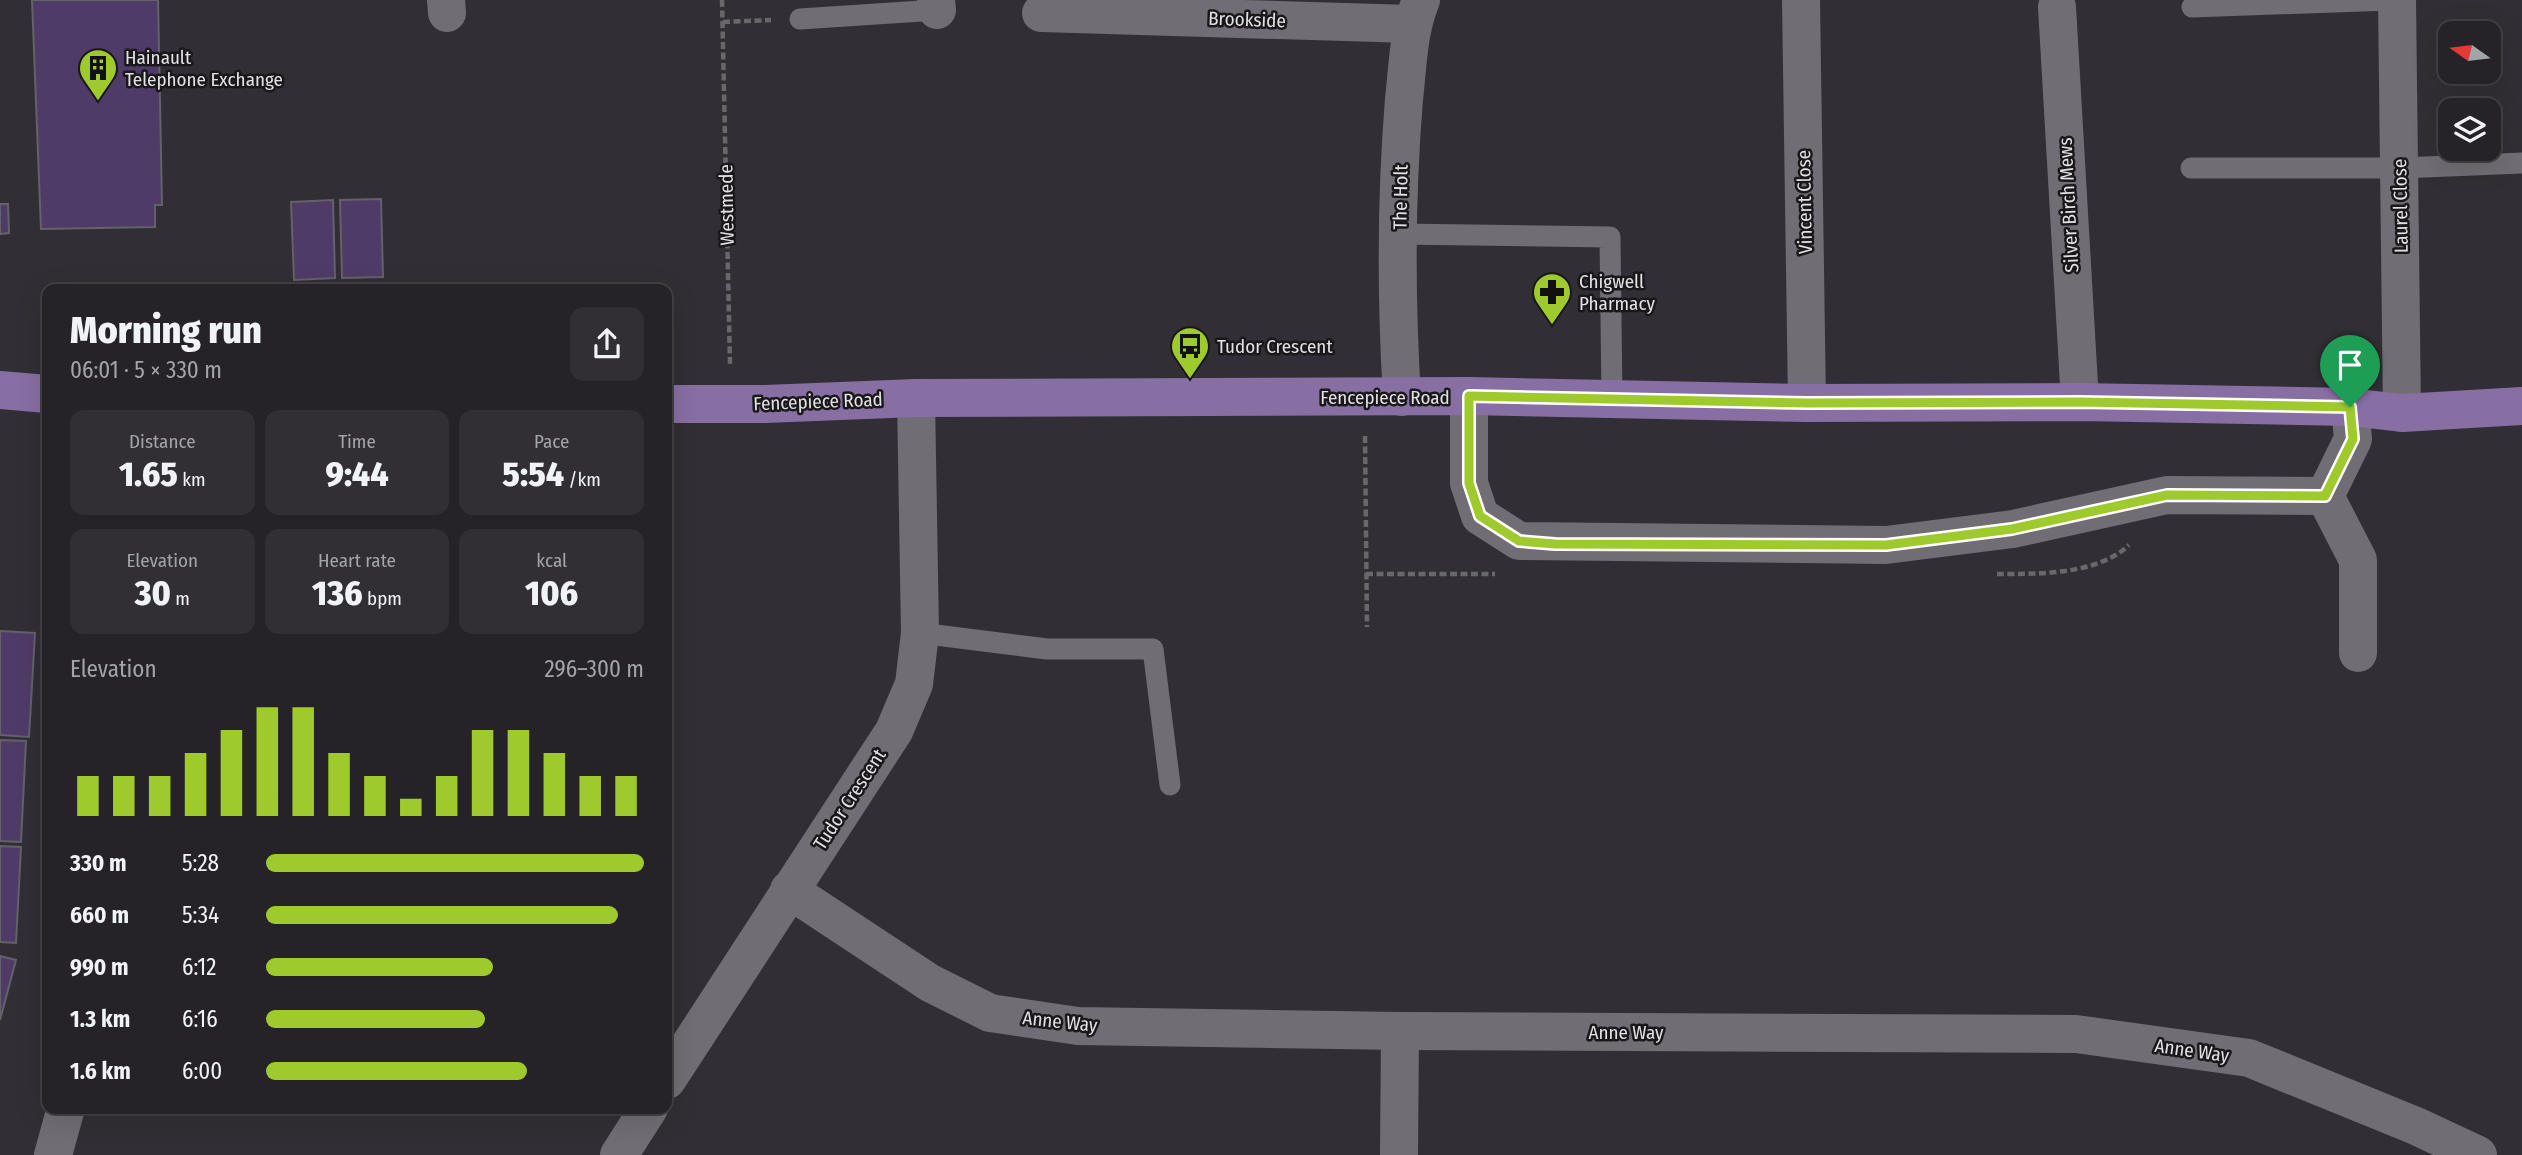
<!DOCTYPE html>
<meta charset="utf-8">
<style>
:root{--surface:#252328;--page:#312f34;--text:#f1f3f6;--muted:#a3a4a8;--line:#424045;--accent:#9fca2d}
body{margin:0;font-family:"Fira Sans Condensed",sans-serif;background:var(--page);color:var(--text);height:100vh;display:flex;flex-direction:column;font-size:26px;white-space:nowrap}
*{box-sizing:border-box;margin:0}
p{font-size:23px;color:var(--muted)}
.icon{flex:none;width:38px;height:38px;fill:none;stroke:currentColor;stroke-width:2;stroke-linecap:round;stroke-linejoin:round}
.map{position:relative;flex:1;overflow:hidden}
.side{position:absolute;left:42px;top:284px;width:630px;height:830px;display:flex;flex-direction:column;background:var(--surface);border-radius:14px;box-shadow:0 7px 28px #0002,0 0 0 2px var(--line)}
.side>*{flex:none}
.needle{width:46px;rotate:284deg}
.buttons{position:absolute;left:2438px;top:21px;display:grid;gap:14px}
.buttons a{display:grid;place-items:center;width:63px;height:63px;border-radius:14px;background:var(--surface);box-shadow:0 7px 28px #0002,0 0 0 2px var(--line);font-size:35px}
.pin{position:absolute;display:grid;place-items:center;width:60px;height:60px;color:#fff;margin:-72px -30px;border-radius:50% 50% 50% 0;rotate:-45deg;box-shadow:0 0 7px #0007}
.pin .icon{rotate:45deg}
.round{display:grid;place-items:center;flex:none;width:74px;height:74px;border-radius:14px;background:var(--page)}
.headline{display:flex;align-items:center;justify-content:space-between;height:119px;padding:0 28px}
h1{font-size:38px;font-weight:800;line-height:52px}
.metrics{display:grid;grid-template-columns:repeat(3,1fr);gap:10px;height:119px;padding:7px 28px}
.metrics div{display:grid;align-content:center;border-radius:14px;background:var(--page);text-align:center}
.metrics b{font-size:35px;font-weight:800}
.metrics small{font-size:19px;font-weight:400}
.metrics p{font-size:19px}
.chart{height:196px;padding:14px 28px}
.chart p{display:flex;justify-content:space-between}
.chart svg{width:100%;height:126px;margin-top:7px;stroke:var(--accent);stroke-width:6}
ul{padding:0 28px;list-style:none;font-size:23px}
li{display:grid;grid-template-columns:112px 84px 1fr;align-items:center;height:52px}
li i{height:18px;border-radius:9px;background:var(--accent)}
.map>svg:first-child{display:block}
</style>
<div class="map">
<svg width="2522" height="1155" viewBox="0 0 2522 1155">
<rect width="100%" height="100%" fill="#312f35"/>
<!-- building -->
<g fill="#4f3b67" stroke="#646168" stroke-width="2">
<polygon points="32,0 158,0 162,205 155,205 155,227 41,229"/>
<polygon points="381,199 383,277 342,278 340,200"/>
<polygon points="333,200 335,278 294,280 291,202"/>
<polygon points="0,204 8,204 9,233 0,234"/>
<polygon points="0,631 35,633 29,737 0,735"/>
<polygon points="0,740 26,741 21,842 0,841"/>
<polygon points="0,846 21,847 16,943 0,942"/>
<polygon points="0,956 16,960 0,1020"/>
</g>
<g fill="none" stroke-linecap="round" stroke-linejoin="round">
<!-- path -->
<g stroke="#68676c" stroke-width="4.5" stroke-dasharray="7 3.5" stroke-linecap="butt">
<polyline points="722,0 730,364"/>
<polyline points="723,22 771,20"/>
<polyline points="1365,436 1367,627"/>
<polyline points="1366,574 1495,574"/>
<path d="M1997,574C2038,574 2097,575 2129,545"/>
</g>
<!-- lane -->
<g stroke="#706d74" stroke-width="21">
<polyline points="2192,7 2390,0"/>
<polyline points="800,19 937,10"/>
<polyline points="2191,168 2400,168 2522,163"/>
<polyline points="1399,234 1610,237 1612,399"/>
<polyline points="920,633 1047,649 1153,649 1170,785"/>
</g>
<!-- street -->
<g stroke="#706d74" stroke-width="38">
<polyline points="446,0 447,13"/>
<polyline points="936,0 937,10"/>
<polyline points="1801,0 1807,403"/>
<polyline points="2397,0 2402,413"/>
<polyline points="2057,7 2080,402"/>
<polyline points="1041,13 1411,24"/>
<polyline points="1469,396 1469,483 1480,516 1519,541 1886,545 2013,529 2167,495 2325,496"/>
<path d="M1402,397C1396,299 1396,197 1404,99C1408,65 1408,32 1421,0"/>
<polyline points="2350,407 2353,439 2325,496 2358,560 2358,653"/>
<polyline points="789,890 930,983 990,1013 1078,1026 1400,1031 2076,1034 2249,1058 2416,1126 2478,1155"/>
<polyline points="667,1080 894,731 914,684 920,633 916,398"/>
<polyline points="53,1155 66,1108"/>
<polyline points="619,1155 649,1108"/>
<polyline points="1399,1155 1400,1031"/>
</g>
<!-- primary -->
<g stroke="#876ea3" stroke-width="38">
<polyline points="0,390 47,394"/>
<polyline points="667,404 765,404 916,398 1469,396 1807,403 2080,402 2350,407 2402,413 2522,406"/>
</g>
</g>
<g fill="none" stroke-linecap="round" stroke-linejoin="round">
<defs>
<polygon id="route" points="1469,396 1807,403 2080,402 2350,407 2353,439 2325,496 2167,495 2012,529 1886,545 1555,544 1519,541 1480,516 1469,483"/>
</defs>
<!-- route casing -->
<use href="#route" stroke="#fff" stroke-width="14"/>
<!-- route -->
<use href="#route" stroke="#9fca2d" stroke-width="9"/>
</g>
<!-- icons -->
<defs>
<symbol id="building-pin" viewBox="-11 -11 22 30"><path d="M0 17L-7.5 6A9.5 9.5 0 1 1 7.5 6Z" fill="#9fca2d" stroke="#19171a"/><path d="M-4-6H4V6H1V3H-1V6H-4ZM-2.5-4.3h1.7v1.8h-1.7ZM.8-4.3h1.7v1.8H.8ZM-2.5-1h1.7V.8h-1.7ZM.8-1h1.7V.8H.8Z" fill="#111"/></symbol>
<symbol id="pharmacy-pin" viewBox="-11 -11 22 30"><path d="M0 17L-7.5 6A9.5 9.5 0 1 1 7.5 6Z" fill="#9fca2d" stroke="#19171a"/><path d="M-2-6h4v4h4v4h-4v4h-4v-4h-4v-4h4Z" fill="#111"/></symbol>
<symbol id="bus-pin" viewBox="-11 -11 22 30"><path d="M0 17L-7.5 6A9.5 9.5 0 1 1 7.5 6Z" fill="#9fca2d" stroke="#19171a"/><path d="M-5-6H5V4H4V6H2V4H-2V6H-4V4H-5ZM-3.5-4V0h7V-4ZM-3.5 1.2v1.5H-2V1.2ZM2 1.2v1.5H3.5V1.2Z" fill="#111"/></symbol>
</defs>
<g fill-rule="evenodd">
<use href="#building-pin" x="76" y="46" width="44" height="60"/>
<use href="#pharmacy-pin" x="1530" y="270" width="44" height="60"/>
<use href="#bus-pin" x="1168" y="324" width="44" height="60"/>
</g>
<g text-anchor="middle" stroke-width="5" stroke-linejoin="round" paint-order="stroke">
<!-- street labels -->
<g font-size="19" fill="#e1e0e4" stroke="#19171a">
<text transform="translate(1247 19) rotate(2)" y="7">Brookside</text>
<text transform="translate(1400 197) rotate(-89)" y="7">The Holt</text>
<text transform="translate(1804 202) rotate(-91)" y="7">Vincent Close</text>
<text transform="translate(726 205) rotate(-91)" y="7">Westmede</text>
<text transform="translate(2068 205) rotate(-93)" y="7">Silver Birch Mews</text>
<text transform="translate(2400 206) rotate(-91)" y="7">Laurel Close</text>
<text x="1385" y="404">Fencepiece Road</text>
<text transform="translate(818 401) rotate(-2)" y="7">Fencepiece Road</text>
<text transform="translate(849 799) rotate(-57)" y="7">Tudor Crescent</text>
<text transform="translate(1060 1021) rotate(6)" y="7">Anne Way</text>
<text x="1626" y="1039">Anne Way</text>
<text transform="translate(2192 1050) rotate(8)" y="7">Anne Way</text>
</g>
<!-- poi labels -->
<g font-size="19" fill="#e1e0e4" stroke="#19171a" text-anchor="start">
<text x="125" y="64">Hainault<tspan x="125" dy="22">Telephone Exchange</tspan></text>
<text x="1579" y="288">Chigwell<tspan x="1579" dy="22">Pharmacy</tspan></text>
<text x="1217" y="353">Tudor Crescent</text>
</g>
</g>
</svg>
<div class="buttons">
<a><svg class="needle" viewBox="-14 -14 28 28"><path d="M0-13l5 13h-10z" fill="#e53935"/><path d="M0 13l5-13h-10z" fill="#a3a4a8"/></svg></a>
<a><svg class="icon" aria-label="layers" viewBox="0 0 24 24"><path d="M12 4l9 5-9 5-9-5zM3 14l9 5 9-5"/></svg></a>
</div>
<div class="pin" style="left:2350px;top:407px;background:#1e9e55"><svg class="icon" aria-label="arrive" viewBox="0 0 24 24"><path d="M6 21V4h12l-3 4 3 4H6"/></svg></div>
<section class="side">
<div class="headline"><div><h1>Morning run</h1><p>06:01 · 5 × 330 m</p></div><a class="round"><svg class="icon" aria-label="share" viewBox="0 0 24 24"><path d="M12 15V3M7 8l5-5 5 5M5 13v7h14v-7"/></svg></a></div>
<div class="metrics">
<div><p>Distance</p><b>1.65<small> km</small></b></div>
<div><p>Time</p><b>9:44</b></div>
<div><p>Pace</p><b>5:54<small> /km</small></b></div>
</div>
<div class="metrics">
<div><p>Elevation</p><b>30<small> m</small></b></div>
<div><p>Heart rate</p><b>136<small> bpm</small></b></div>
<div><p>kcal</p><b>106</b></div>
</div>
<div class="chart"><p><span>Elevation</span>296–300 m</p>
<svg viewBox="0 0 160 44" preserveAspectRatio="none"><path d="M5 44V30M15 44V30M25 44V30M35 44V22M45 44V14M55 44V6M65 44V6M75 44V22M85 44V30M95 44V38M105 44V30M115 44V14M125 44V14M135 44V22M145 44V30M155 44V30"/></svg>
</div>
<ul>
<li><b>330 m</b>5:28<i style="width:100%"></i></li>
<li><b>660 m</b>5:34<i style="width:93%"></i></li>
<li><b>990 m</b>6:12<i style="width:60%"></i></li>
<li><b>1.3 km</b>6:16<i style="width:58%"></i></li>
<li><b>1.6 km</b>6:00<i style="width:69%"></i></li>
</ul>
</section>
</div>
